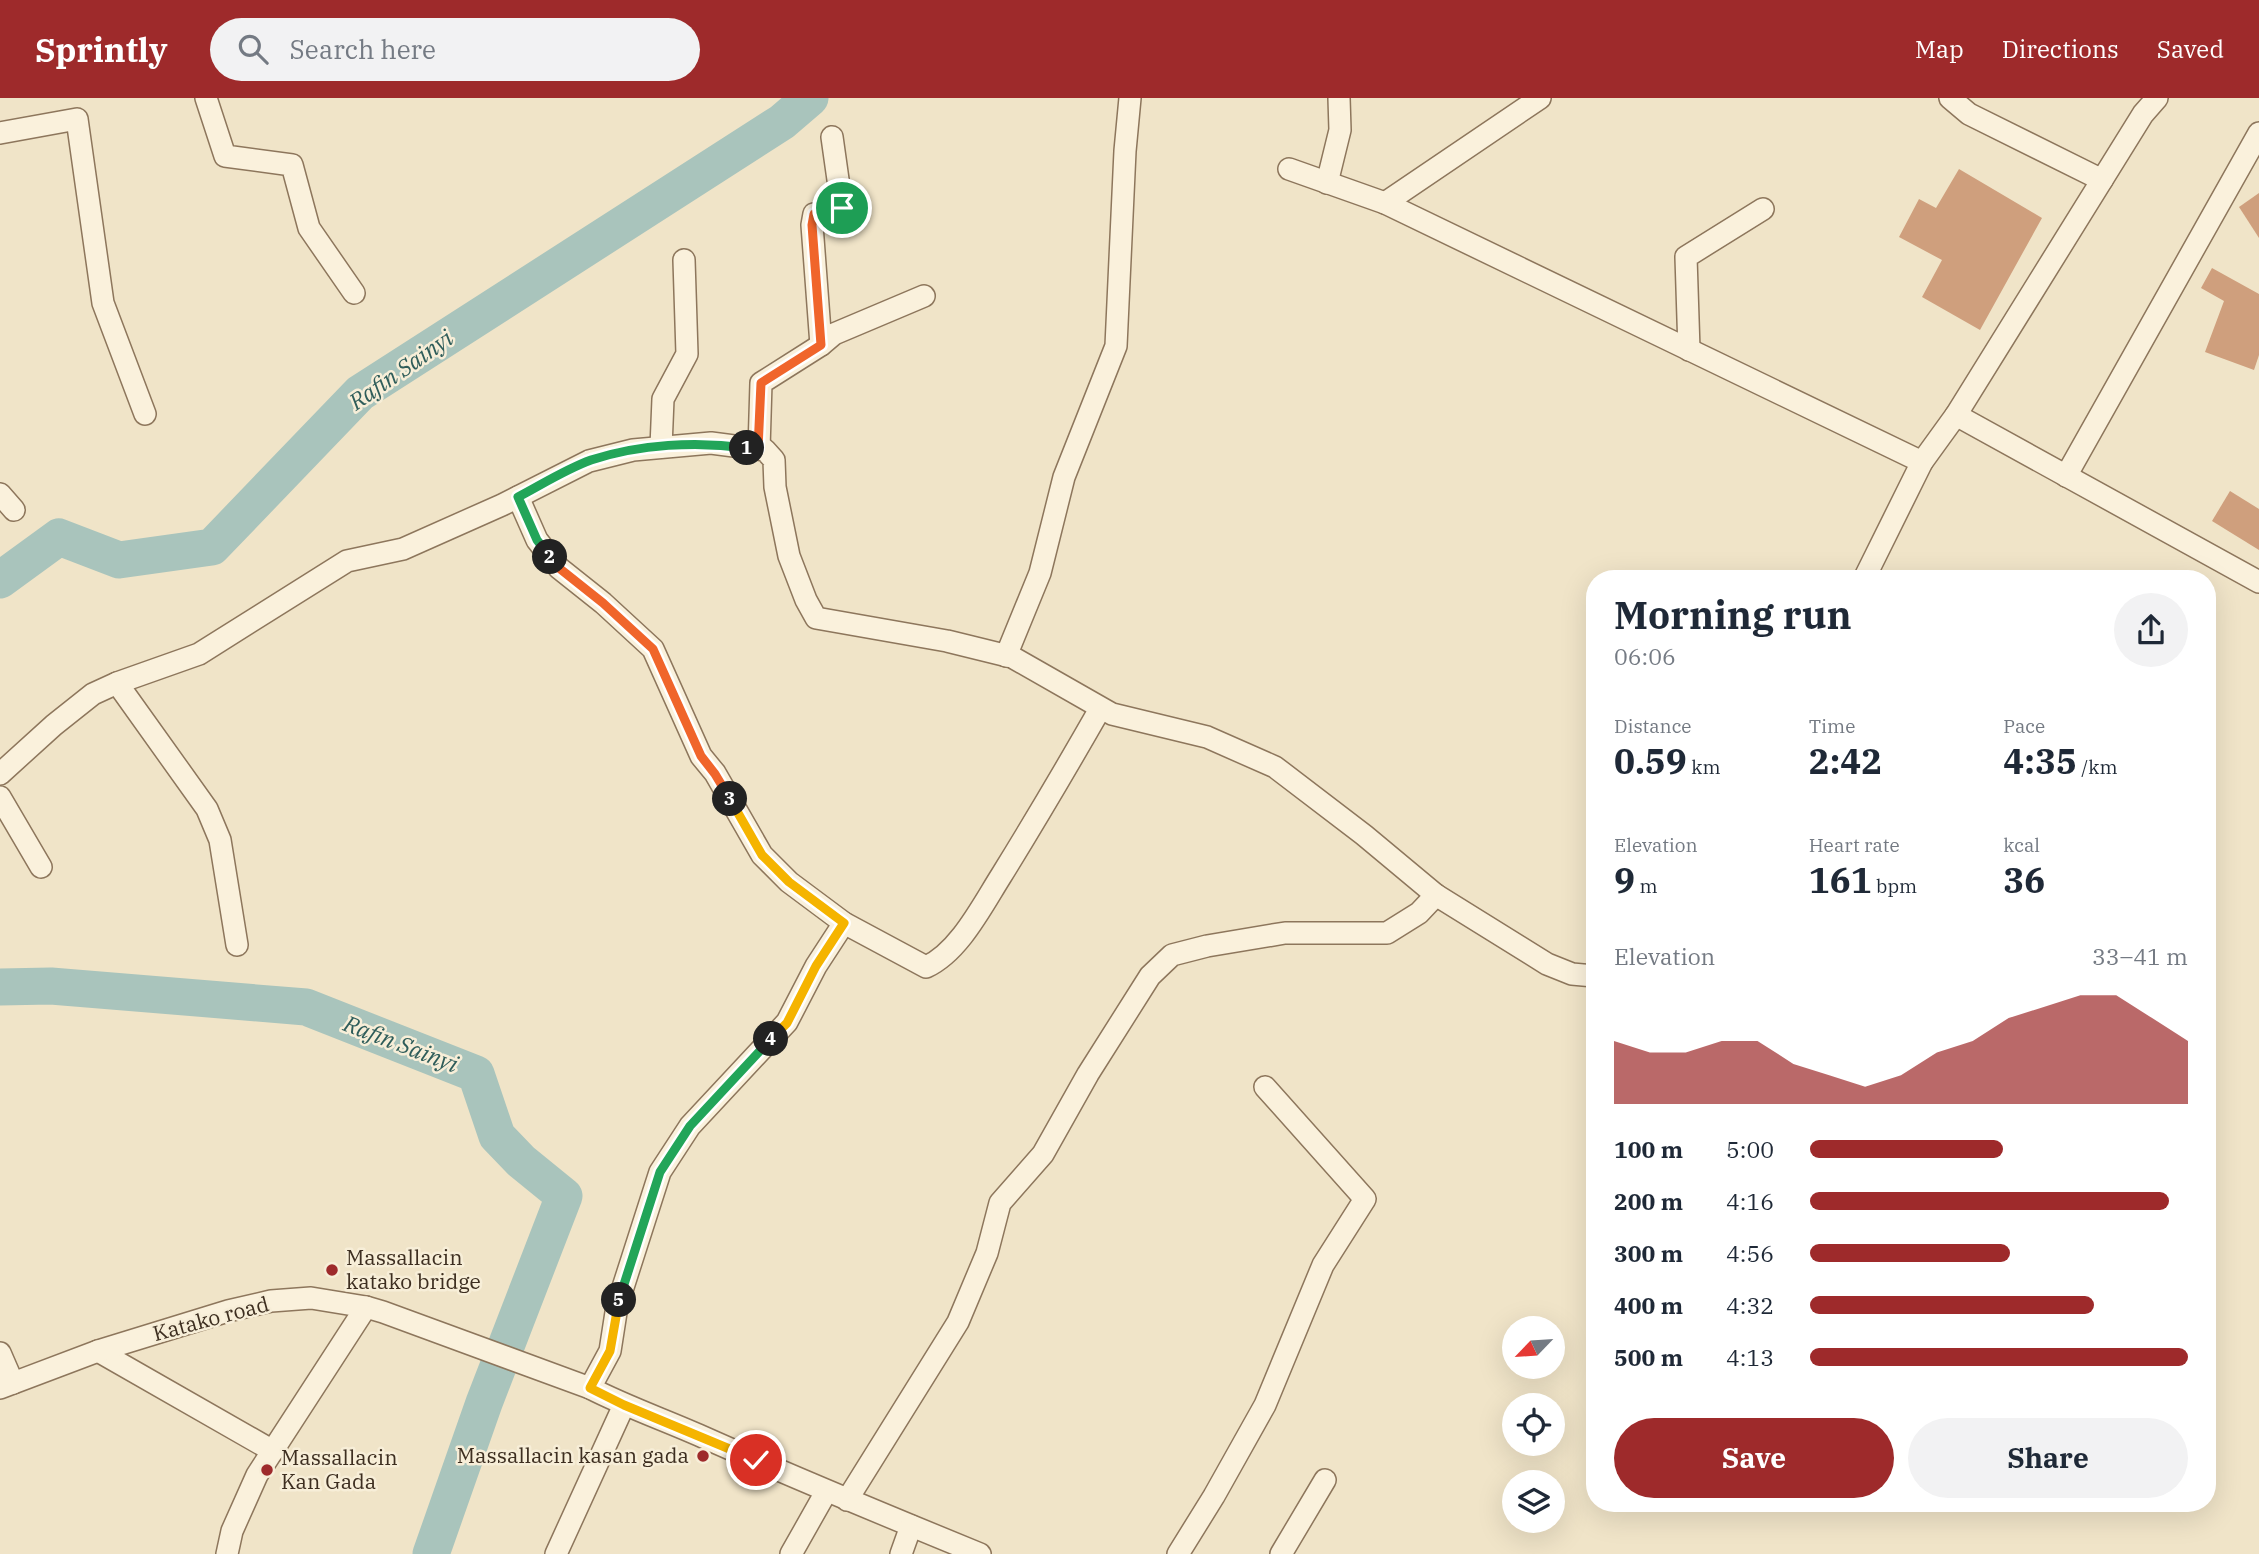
<!DOCTYPE html>
<meta charset="utf-8">
<style>
:root{--surface:#fff;--page:#f2f2f3;--text:#1f2937;--muted:#747a83;--accent:#9e2a2b}
body{margin:0;font-family:"IBM Plex Serif",serif;background:var(--page);color:var(--text);height:100vh;display:flex;flex-direction:column;font-size:26px;white-space:nowrap}
*{box-sizing:border-box;margin:0}
p{font-size:23px;color:var(--muted)}
.icon{flex:none;width:38px;height:38px;fill:none;stroke:currentColor;stroke-width:2;stroke-linecap:round;stroke-linejoin:round}
.map{position:relative;flex:1;overflow:hidden}
.panel{position:absolute;left:1586px;top:472px;width:630px;height:942px;display:flex;flex-direction:column;background:var(--surface);border-radius:28px;box-shadow:0 7px 28px #0002}
.panel>*{flex:none}
.needle{width:46px;rotate:245deg}
.fabs{position:absolute;left:1502px;top:1218px;display:grid;gap:14px}
.fabs a{display:grid;place-items:center;width:63px;height:63px;border-radius:50%;background:var(--surface);box-shadow:0 7px 28px #0002;font-size:35px}
.pin{position:absolute;display:grid;place-items:center;width:60px;height:60px;color:#fff;margin:-30px;border:4px solid #fff;border-radius:50%;box-shadow:0 2px 7px #0007}
.km{position:absolute;width:35px;height:35px;margin:-18px;border-radius:50%;background:#222;color:#fff;font-size:19px;line-height:35px;text-align:center}
.round{display:grid;place-items:center;flex:none;width:74px;height:74px;border-radius:37px;background:var(--page)}
.overview{display:flex;align-items:center;justify-content:space-between;height:119px;padding:0 28px}
h1{font-size:38px;font-weight:700;line-height:52px}
.metrics{display:grid;grid-template-columns:repeat(3,1fr);gap:10px;height:119px;padding:7px 28px}
.metrics div{display:grid;align-content:center}
.metrics b{font-size:35px;font-weight:700}
.metrics small{font-size:19px;font-weight:400}
.metrics p{font-size:19px}
.chart{height:196px;padding:14px 28px}
.chart p{display:flex;justify-content:space-between}
.chart svg{width:100%;height:126px;margin-top:7px;fill:var(--accent);opacity:.7}
.action{display:flex;gap:14px;margin-top:auto;padding:14px 28px}
.action a{flex:1;height:80px;border-radius:42px;background:var(--accent);color:#fff;font-size:28px;font-weight:700;line-height:80px;text-align:center}
.action a+a{background:var(--page);color:var(--text)}
ul{padding:0 28px;list-style:none;font-size:23px}
li{display:grid;grid-template-columns:112px 84px 1fr;align-items:center;height:52px}
li i{height:18px;border-radius:9px;background:var(--accent)}
header{display:flex;align-items:center;gap:42px;box-sizing:border-box;height:98px;padding:0 35px;background:var(--accent);color:#fff}
header strong{font-size:33px}
nav{display:flex;gap:38px;margin-inline-start:auto;font-size:24px}
.search{width:490px;height:63px;background:var(--page);display:flex;align-items:center;gap:18px;box-sizing:border-box;padding:0 24px;border-radius:38px;color:var(--muted);font-size:26px}
.map>svg:first-child{display:block}
</style>
<header>
<strong>Sprintly</strong>
<div class="search"><svg class="icon" aria-label="search" viewBox="0 0 24 24"><circle cx="10" cy="10" r="6"/><path d="M15 15l6 6"/></svg>Search here</div>
<nav><a>Map</a><a>Directions</a><a>Saved</a></nav>
</header>
<div class="map">
<svg width="2259" height="1456" viewBox="0 0 2259 1456">
<rect width="100%" height="100%" fill="#f0e4c8"/>
<g fill="none" stroke-linecap="round" stroke-linejoin="round">
<!-- river -->
<g stroke="#a9c4bc" stroke-width="37">
<polyline points="0,482 59,439 119,462 212,449 360,295 782,24 810,0"/>
<polyline points="0,889 51,888 306,909 476,976 497,1038 521,1063 564,1098 484,1305 431,1456"/>
</g>
</g>
<!-- building -->
<g fill="#cf9f7d">
<polygon points="1959,71 2042,120 1980,232 1922,199 1942,162 1899,139 1919,101 1936,110"/>
<polygon points="2259,95 2259,140 2239,109"/>
<polygon points="2212,170 2259,196 2259,257 2254,272 2205,254 2224,203 2201,190"/>
<polygon points="2230,393 2259,411 2259,452 2212,423"/>
</g>
<g fill="none" stroke-linecap="round" stroke-linejoin="round">
<defs>
<g id="minor">
<polyline points="206,0 225,58 292,67 309,130 354,195"/>
<polyline points="1950,0 1969,16 2102,82"/>
<polyline points="0,35 77,21 103,205 145,316"/>
<polyline points="1289,71 1385,105 1922,364"/>
<polyline points="1327,85 1340,32 1339,0"/>
<polyline points="1385,105 1540,0"/>
<polyline points="821,247 812,127 814,116 842,110 832,39"/>
<polyline points="1689,252 1686,159 1763,111"/>
<polyline points="1956,317 2259,484"/>
<polyline points="661,349 663,301 687,256 684,162"/>
<polyline points="759,351 761,285 821,247 834,236 924,198"/>
<polyline points="2066,378 2259,35"/>
<polyline points="0,396 14,412"/>
<path d="M518,399L537,442L559,470L603,505L653,551L701,658L715,675L762,757L789,784L844,825L926,869C959,854 982,808 1001,778C1035,723 1068,667 1100,611"/>
<polyline points="1864,481 1922,364 1956,317 2143,16 2157,0"/>
<polyline points="1006,558 1040,475 1064,379 1116,248 1125,53 1130,0"/>
<polyline points="117,585 207,711 220,742 237,847"/>
<polyline points="0,676 54,627 93,596 117,585 199,556 347,463 403,451 502,407 589,363 633,352 711,345 765,352 774,362 775,389 789,458 806,502 816,520 947,543 1012,559 1112,616 1207,639 1275,669 1364,737 1436,797 1547,866 1572,876 1594,878"/>
<polyline points="0,699 41,769"/>
<polyline points="98,1253 273,1353"/>
<polyline points="0,1255 13,1285"/>
<path d="M0,1290L98,1253L228,1213L271,1203L311,1200L366,1209L383,1214L590,1290C627,1309 665,1322 703,1339C795,1380 887,1418 980,1456"/>
<polyline points="590,1290 610,1253 617,1208 660,1074 690,1028 787,924 816,868 844,825"/>
<polyline points="847,1402 958,1224 987,1155 1000,1105 1043,1056 1088,976 1150,878 1172,857 1207,848 1285,835 1387,835 1419,815 1436,797"/>
<polyline points="227,1456 232,1433 257,1377 366,1209"/>
<polyline points="556,1456 624,1307"/>
<polyline points="791,1456 826,1394"/>
<polyline points="901,1456 911,1428"/>
<polyline points="1178,1456 1214,1398 1265,1307 1323,1167 1365,1101 1265,989"/>
<polyline points="1281,1456 1325,1382"/>
</g>
</defs>
<!-- minor casing -->
<use href="#minor" stroke="#8d765c" stroke-width="24"/>
<!-- minor -->
<use href="#minor" stroke="#faf1dc" stroke-width="21"/>
</g>
<g fill="none" stroke-linecap="round" stroke-linejoin="round">
<defs>
<polyline id="split-1" points="747,350 758,351 761,285 821,247 812,127 814,116 842,110"/>
<path id="split-2" d="M550,459L537,442L518,399C541,387 566,371 591,362C640,346 696,343 747,350"/>
<polyline id="split-3" points="550,459 559,470 603,505 653,551 701,658 715,676 730,701"/>
<polyline id="split-4" points="730,701 762,757 789,784 844,825 816,868 787,925 771,941"/>
<polyline id="split-5" points="619,1202 660,1074 690,1028 771,941"/>
<polyline id="split-6" points="619,1202 610,1253 590,1290 624,1307 756,1362"/>
</defs>
<!-- split-1 casing -->
<use href="#split-1" stroke="#fff" stroke-width="14"/>
<!-- split-2 casing -->
<use href="#split-2" stroke="#fff" stroke-width="14"/>
<!-- split-3 casing -->
<use href="#split-3" stroke="#fff" stroke-width="14"/>
<!-- split-4 casing -->
<use href="#split-4" stroke="#fff" stroke-width="14"/>
<!-- split-5 casing -->
<use href="#split-5" stroke="#fff" stroke-width="14"/>
<!-- split-6 casing -->
<use href="#split-6" stroke="#fff" stroke-width="14"/>
<!-- split-1 -->
<use href="#split-1" stroke="#f0652b" stroke-width="9"/>
<!-- split-2 -->
<use href="#split-2" stroke="#22a559" stroke-width="9"/>
<!-- split-3 -->
<use href="#split-3" stroke="#f0652b" stroke-width="9"/>
<!-- split-4 -->
<use href="#split-4" stroke="#f5b400" stroke-width="9"/>
<!-- split-5 -->
<use href="#split-5" stroke="#22a559" stroke-width="9"/>
<!-- split-6 -->
<use href="#split-6" stroke="#f5b400" stroke-width="9"/>
</g>
<!-- markers -->
<g fill="#9e2a2b" stroke="#f7eed8" stroke-width="2.5">
<circle cx="332" cy="1172" r="7"/>
<circle cx="703" cy="1358" r="7"/>
<circle cx="267" cy="1372" r="7"/>
</g>
<g text-anchor="middle" stroke-width="5" stroke-linejoin="round" paint-order="stroke">
<!-- poi labels -->
<g font-size="21" fill="#3d2e20" stroke="#f7eed8" text-anchor="start">
<text x="346" y="1167">Massallacin<tspan x="346" dy="24">katako bridge</tspan></text>
<text x="689" y="1365" text-anchor="end">Massallacin kasan gada</text>
<text x="281" y="1367">Massallacin<tspan x="281" dy="24">Kan Gada</tspan></text>
</g>
<!-- street labels -->
<g font-size="21" fill="#3d2e20" stroke="#f7eed8">
<text transform="translate(211 1221) rotate(-15)" y="7">Katako road</text>
</g>
<!-- water labels -->
<g font-size="23" font-style="italic" fill="#2f5d5a" stroke="#f7eed8">
<text transform="translate(401 272) rotate(-35)" y="8">Rafin Sainyi</text>
<text transform="translate(401 946) rotate(21)" y="8">Rafin Sainyi</text>
</g>
</g>
</svg>
<div class="fabs">
<a><svg class="needle" viewBox="-14 -14 28 28"><path d="M0-13l5 13h-10z" fill="#e53935"/><path d="M0 13l5-13h-10z" fill="#747a83"/></svg></a>
<a><svg class="icon" aria-label="locate" viewBox="0 0 24 24"><circle cx="12" cy="12" r="6"/><path d="M12 2v4M12 18v4M2 12h4M18 12h4"/></svg></a>
<a><svg class="icon" aria-label="layers" viewBox="0 0 24 24"><path d="M12 4l9 5-9 5-9-5zM3 14l9 5 9-5"/></svg></a>
</div>
<div class="pin" style="left:842px;top:110px;background:#1e9e55"><svg class="icon" aria-label="arrive" viewBox="0 0 24 24"><path d="M6 21V4h12l-3 4 3 4H6"/></svg></div>
<div class="pin" style="left:756px;top:1362px;background:#d93025"><svg class="icon" aria-label="check" viewBox="0 0 24 24"><path d="M5 12l5 5 9-10"/></svg></div>
<b class="km" style="left:747px;top:350px">1</b>
<b class="km" style="left:550px;top:459px">2</b>
<b class="km" style="left:730px;top:701px">3</b>
<b class="km" style="left:771px;top:941px">4</b>
<b class="km" style="left:619px;top:1202px">5</b>
<section class="panel">
<div class="overview"><div><h1>Morning run</h1><p>06:06</p></div><a class="round"><svg class="icon" aria-label="share" viewBox="0 0 24 24"><path d="M12 15V3M7 8l5-5 5 5M5 13v7h14v-7"/></svg></a></div>
<div class="metrics">
<div><p>Distance</p><b>0.59<small> km</small></b></div>
<div><p>Time</p><b>2:42</b></div>
<div><p>Pace</p><b>4:35<small> /km</small></b></div>
</div>
<div class="metrics">
<div><p>Elevation</p><b>9<small> m</small></b></div>
<div><p>Heart rate</p><b>161<small> bpm</small></b></div>
<div><p>kcal</p><b>36</b></div>
</div>
<div class="chart"><p><span>Elevation</span>33–41 m</p>
<svg viewBox="0 0 160 44" preserveAspectRatio="none"><path d="M0 44V22L10 26L20 26L30 22L40 22L50 30L60 34L70 38L80 34L90 26L100 22L110 14L120 10L130 6L140 6L150 14L160 22V44z"/></svg>
</div>
<ul>
<li><b>100 m</b>5:00<i style="width:51%"></i></li>
<li><b>200 m</b>4:16<i style="width:95%"></i></li>
<li><b>300 m</b>4:56<i style="width:53%"></i></li>
<li><b>400 m</b>4:32<i style="width:75%"></i></li>
<li><b>500 m</b>4:13<i style="width:100%"></i></li>
</ul>
<div class="action"><a>Save</a><a>Share</a></div>
</section>
</div>
